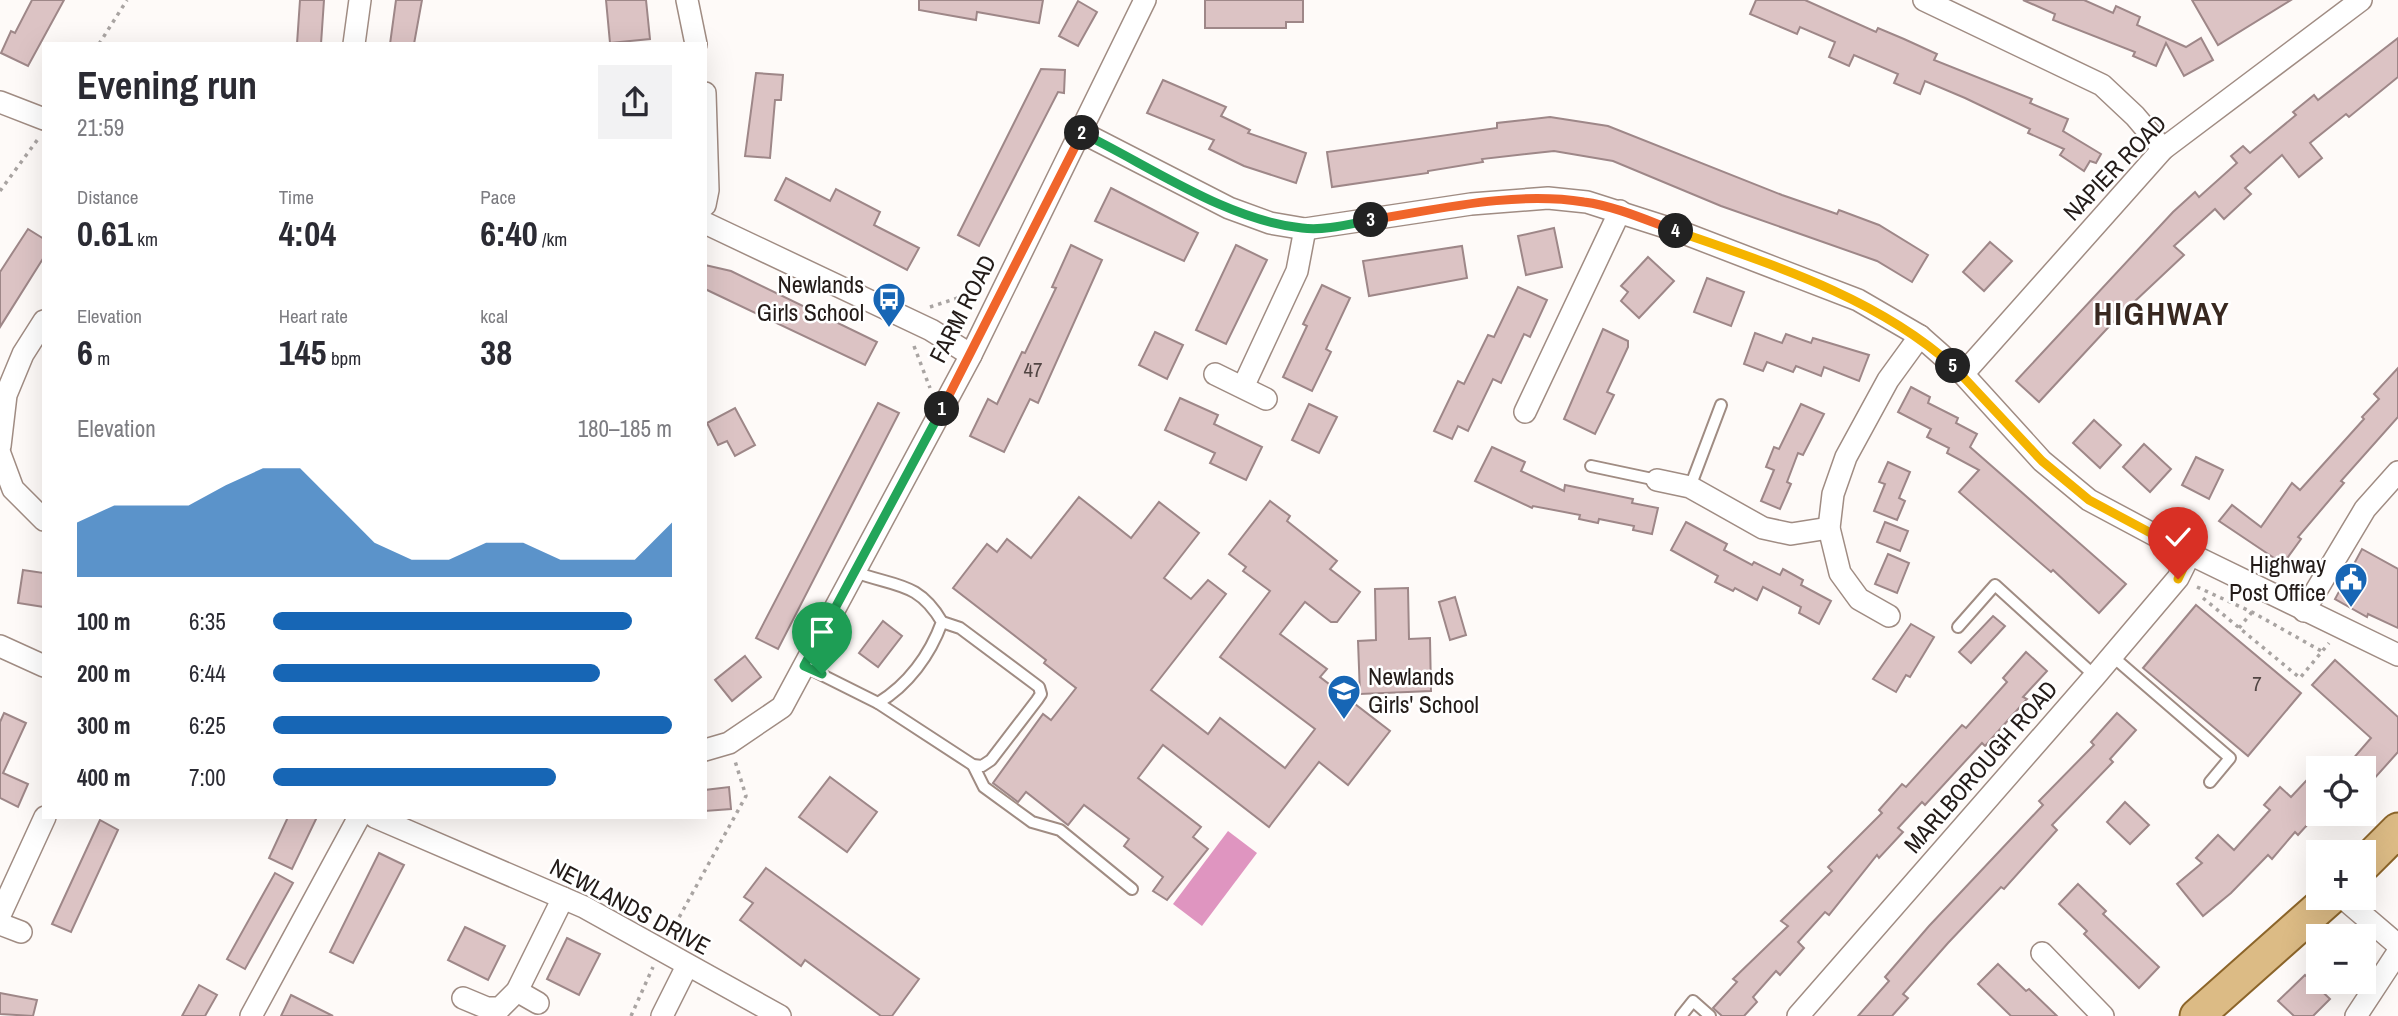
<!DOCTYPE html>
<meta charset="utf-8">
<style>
:root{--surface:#fff;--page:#f2f2f3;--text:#2b2b33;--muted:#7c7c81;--accent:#1766b5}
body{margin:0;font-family:"Archivo Narrow",sans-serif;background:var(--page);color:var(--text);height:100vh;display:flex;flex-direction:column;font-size:26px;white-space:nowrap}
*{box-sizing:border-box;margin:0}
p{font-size:23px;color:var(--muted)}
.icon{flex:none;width:38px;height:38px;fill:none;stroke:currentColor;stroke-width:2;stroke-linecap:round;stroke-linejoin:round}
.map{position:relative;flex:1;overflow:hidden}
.side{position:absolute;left:42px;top:42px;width:665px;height:777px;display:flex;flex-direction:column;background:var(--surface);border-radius:0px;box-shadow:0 7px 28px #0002}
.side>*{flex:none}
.controls{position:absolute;left:2306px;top:756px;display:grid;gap:14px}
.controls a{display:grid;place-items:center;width:70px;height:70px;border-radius:0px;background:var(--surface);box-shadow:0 7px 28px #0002;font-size:35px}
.pin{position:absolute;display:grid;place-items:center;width:60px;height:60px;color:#fff;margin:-72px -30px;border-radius:50% 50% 50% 0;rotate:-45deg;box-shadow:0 0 7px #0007}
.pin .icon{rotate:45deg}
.km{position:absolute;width:35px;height:35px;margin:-18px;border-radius:50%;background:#222;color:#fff;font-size:19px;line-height:35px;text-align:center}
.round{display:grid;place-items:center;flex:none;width:74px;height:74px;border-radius:0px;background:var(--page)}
.overview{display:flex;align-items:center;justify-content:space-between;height:119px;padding:0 35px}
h1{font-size:38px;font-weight:700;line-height:52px}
.figures{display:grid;grid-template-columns:repeat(3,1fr);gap:10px;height:119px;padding:7px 35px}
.figures div{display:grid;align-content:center}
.figures b{font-size:35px;font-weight:700}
.figures small{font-size:19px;font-weight:400}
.figures p{font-size:19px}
.chart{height:196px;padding:14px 35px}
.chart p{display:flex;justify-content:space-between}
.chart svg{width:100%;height:126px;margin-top:7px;fill:var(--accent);opacity:.7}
ul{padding:0 35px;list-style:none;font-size:23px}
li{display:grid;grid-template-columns:112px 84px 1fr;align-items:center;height:52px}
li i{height:18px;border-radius:9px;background:var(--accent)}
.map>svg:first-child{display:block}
</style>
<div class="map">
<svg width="2398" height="1016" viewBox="0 0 2398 1016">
<rect width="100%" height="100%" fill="#fefaf8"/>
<!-- water -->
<polygon fill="#df95c0" points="1228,831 1257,853 1202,926 1173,904"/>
<!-- building -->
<g fill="#dcc3c4" stroke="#9e8788" stroke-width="2">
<polygon points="32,0 64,0 28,66 1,53 11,31 15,33"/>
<polygon points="300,0 324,0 321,44 297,44"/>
<polygon points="396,0 422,0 414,44 390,44"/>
<polygon points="606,0 646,0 650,39 610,43"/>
<polygon points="919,0 1043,0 1039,23 977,12 976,20 953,16 919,10"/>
<polygon points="1205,0 1303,0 1303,22 1286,22 1286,28 1205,28"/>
<polygon points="1756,0 1805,0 1876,32 1878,28 1904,39 1937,54 1934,60 2032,99 2030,103 2068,119 2063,131 2101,154 2096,163 2090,161 2084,171 2060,155 2064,149 2028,133 2030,129 1965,98 1925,81 1920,94 1894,83 1898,74 1854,55 1849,66 1829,57 1835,42 1800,27 1797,34 1750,14"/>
<polygon points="2023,0 2084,0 2113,13 2116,6 2140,17 2137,25 2186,47 2201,38 2213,60 2184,76 2166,43 2156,66 2133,56 2135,52 2053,20 2055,14"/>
<polygon points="2192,0 2291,0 2218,45"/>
<polygon points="1078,1 1097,12 1078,46 1059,36"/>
<polygon points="2398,38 2398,77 2349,117 2346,114 2310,143 2322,158 2299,177 2282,155 2245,188 2251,194 2224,219 2215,209 2174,246 2184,255 2116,319 2039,402 2016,381 2173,212 2195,192 2199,197 2237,163 2231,156 2243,146 2250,153 2296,115 2293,112 2314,95 2318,100"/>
<polygon points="1041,69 1065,70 1064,93 1058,92 979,246 958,235"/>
<polygon points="756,73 783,75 781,100 775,100 770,158 745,156"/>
<polygon points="1163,80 1226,107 1221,116 1250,130 1248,133 1306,153 1296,183 1244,166 1209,149 1214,140 1147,113"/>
<polygon points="1550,117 1608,126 1782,195 1837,214 1839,210 1879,225 1928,255 1912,282 1877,261 1721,206 1613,161 1554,151 1482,159 1483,162 1428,171 1428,173 1332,187 1327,152 1497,128 1497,123"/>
<polygon points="786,178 830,201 836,189 880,212 874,225 919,248 907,270 775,200"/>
<polygon points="1111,188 1198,233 1184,261 1095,221"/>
<polygon points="1554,228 1562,267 1526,275 1518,236"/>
<polygon points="28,229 44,239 44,257 0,327 0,272"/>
<polygon points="1990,242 2012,261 1984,291 1963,272"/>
<polygon points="1071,245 1102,260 1038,403 1030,399 1004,452 970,436 988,399 997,404 1022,352 1025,353 1056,288 1052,287"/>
<polygon points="1236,245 1267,260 1226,344 1196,330"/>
<polygon points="1462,246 1467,278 1369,296 1363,261"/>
<polygon points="1648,257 1674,281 1639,318 1621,301 1628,292 1621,286"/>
<polygon points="705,265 731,271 877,342 865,365 705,289"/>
<polygon points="1707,278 1744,292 1731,326 1694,312"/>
<polygon points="1322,285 1350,298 1326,349 1331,352 1312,391 1283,377 1307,326 1303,324"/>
<polygon points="1518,287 1547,300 1530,337 1524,334 1501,383 1493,379 1468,431 1458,426 1452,439 1434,431 1458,381 1464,384 1488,335 1494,337"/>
<polygon points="1603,329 1628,341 1628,347 1607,392 1614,395 1595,434 1564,419"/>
<polygon points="1155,332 1183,345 1167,379 1139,365"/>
<polygon points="1755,333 1782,343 1786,334 1811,343 1813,338 1869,355 1859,381 1824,367 1821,376 1796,366 1793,372 1767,362 1763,371 1744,364"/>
<polygon points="2398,368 2398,417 2341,481 2344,483 2298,537 2301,539 2283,564 2219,521 2232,505 2261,527 2292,483 2300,490 2364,419 2362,417 2379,399 2374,394"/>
<polygon points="1911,387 1930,397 1928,403 1958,418 1956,423 1977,434 1970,447 2126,584 2099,613 2053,570 2051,572 1959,492 1979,470 1947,453 1949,448 1927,437 1931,429 1898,412"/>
<polygon points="1180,398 1218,415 1214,424 1262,447 1246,480 1210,463 1215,453 1165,430"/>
<polygon points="878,403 899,413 778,649 756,638"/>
<polygon points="1309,404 1337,417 1319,453 1292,440"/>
<polygon points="1801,404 1824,414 1803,455 1798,453 1787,482 1791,484 1780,509 1761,501 1774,470 1766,467 1774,447 1779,449"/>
<polygon points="735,408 755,445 735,456 727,441 718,445 707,423"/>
<polygon points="2094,420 2121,445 2100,468 2073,443"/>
<polygon points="2144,444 2171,469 2150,492 2123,467"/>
<polygon points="1492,447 1525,462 1521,471 1564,491 1565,485 1633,499 1632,503 1658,508 1652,534 1633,530 1634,526 1599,519 1598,523 1579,519 1580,515 1533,506 1532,508 1475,481"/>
<polygon points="2196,457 2223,470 2209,499 2182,485"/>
<polygon points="1888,462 1910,472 1899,498 1905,501 1897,520 1874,511 1885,484 1879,482"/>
<polygon points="1079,497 1131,538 1159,502 1199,533 1164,578 1191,599 1208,580 1226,594 1151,690 1208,734 1220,718 1285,768 1315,729 1220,657 1270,591 1243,571 1246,567 1229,554 1270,501 1290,516 1287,521 1337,561 1330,569 1360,592 1337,622 1331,622 1305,602 1280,634 1327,669 1320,677 1390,731 1348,785 1319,762 1269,827 1163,745 1138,778 1201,827 1193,837 1208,849 1167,900 1153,891 1163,877 1124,846 1129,839 1084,805 1068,825 1026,792 1018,802 993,783 1043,714 1051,720 1076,688 1044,663 1046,660 953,588 987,544 997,552 1007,539 1031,558"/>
<polygon points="1686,522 1727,544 1724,550 1752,565 1754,562 1780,575 1783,569 1803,580 1801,585 1831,601 1819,624 1799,613 1801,607 1763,587 1757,600 1735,588 1733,591 1715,582 1718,576 1671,550"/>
<polygon points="1885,522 1908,531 1900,551 1877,542"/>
<polygon points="2362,549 2398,569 2398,628 2368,614 2367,617 2335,599"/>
<polygon points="1888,554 1909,563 1897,593 1875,584"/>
<polygon points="23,570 44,573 44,607 18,603"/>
<polygon points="1408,588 1409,639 1430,638 1431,691 1360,694 1358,641 1376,640 1375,589"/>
<polygon points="1455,597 1466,635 1450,640 1439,602"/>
<polygon points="2196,605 2301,693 2248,756 2143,668"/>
<polygon points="1993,616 2005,626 1971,663 1959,652"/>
<polygon points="883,621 902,636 878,667 859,653"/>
<polygon points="1911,624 1934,637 1910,677 1906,675 1896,692 1873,679"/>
<polygon points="2026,652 2047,671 2023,697 2027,699 1985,746 1982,743 1925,805 1922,802 1898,828 1903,832 1879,858 1877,855 1829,915 1825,912 1798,942 1804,948 1780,975 1776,971 1753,997 1757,1002 1744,1016 1722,1016 1713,1008 1737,982 1733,979 1788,926 1781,921 1832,871 1828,867 1882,813 1879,810 1902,784 1906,787 1962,725 1966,728 2007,682 2003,678"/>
<polygon points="745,656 761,677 732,701 715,680"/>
<polygon points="2335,660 2398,717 2398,752 2364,790 2364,768 2345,768 2371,738 2312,685"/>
<polygon points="4,713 26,723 3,773 28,784 18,807 0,798 0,722"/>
<polygon points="2117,713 2136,730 2110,759 2113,762 2052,825 2057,830 2004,889 2001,887 1948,943 1903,994 1908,998 1892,1016 1858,1016 1889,981 1885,977 1929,926 2043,805 2039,801 2094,745 2091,742"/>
<polygon points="2319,767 2319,812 2298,835 2295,832 2272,859 2268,855 2231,893 2203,916 2177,884 2202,863 2196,858 2218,835 2234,850 2270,810 2264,805 2280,787 2291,797"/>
<polygon points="830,777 877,812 847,852 799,817"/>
<polygon points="729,787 731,809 705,811 705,790"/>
<polygon points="2125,802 2149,825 2130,844 2107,822"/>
<polygon points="288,817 317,817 292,869 269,858"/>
<polygon points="100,820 118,830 71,932 52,924"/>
<polygon points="379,853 404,865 353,963 330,952"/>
<polygon points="766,868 919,979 892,1016 881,1016 805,960 801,966 740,920 753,903 744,897"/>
<polygon points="275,873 293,883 245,969 227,959"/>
<polygon points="2078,884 2106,911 2103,914 2159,967 2139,988 2084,934 2087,931 2059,904"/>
<polygon points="465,927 505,946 488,980 448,960"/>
<polygon points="567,938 600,954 579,995 547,979"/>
<polygon points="1998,964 2026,991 2029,989 2057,1016 2011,1016 1978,984"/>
<polygon points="2305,975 2330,999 2313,1016 2294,1016 2278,1001"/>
<polygon points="199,985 217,995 205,1016 182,1016"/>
<polygon points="0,993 37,1000 33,1016 0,1014"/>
<polygon points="291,995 333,1016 281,1016"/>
</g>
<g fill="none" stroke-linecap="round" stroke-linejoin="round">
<defs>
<g id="service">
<polyline points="1591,466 1657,480"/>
<polyline points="1690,487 1721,405"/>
<polyline points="1958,627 1995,585 2095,676"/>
<polyline points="2112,656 2230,758 2210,782"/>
<path d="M804,666L878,703C908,685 930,655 942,622C918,581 895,587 855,572"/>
<polyline points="878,703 973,765 982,766 991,760 1037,700 1041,694 1039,687 960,628 942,622"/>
<polyline points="973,765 984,787 1032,822 1060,830 1132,889"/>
<polyline points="1681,1016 1693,1001 1710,1016"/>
</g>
<g id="minor">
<polyline points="687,0 696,44"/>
<polyline points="1924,0 2102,85 2135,116 2163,149"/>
<polyline points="354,44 360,0"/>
<polyline points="705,93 708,190 705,205"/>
<polyline points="0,102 44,119"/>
<polyline points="1081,132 1229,208 1270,223 1305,229 1471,204 1548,198 1587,202 1681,232 1858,300 1920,336 1963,374 2042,461 2089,500 2190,554 2398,655"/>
<polyline points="705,223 931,330 971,355"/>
<polyline points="1215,374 1266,399"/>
<polyline points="1963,374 2163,149 2361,0"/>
<polyline points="1243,387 1297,271 1305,229"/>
<polyline points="1525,412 1620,211"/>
<polyline points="0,446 6,395 23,354 44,321"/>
<polyline points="0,454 13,489 44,520"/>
<polyline points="1657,480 1690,487 1763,528 1791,534 1829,528"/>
<polyline points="2304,611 2365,509 2398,472"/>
<polyline points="1889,616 1859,599 1840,573 1829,528 1833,494 1846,457 1888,380 1920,336"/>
<polyline points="0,646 44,666"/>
<polyline points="705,750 729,743 782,707 971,355 1145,0"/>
<polyline points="375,817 584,907 780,1016"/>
<polyline points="2343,898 2398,945"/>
<polyline points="0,915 45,817"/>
<polyline points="0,924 21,932"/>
<polyline points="2042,953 2103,1016"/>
<polyline points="517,991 538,1003"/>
<polyline points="463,998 487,1008 500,1008 517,991 563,898"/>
<polyline points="251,1016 359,817"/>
<polyline points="662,1016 687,966"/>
<polyline points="1798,1016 2095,676 2178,578 2190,554"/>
<polyline points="2356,1016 2398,952"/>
</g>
<g id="primary">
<polyline points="2364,864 2398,830"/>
<polyline points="2197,1016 2330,898"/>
</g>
</defs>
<!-- service casing -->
<use href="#service" stroke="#a08c83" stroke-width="14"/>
<!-- minor casing -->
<use href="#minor" stroke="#a08c83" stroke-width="24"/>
<!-- primary casing -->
<use href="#primary" stroke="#8c652a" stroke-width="37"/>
<!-- path -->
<g stroke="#a9a4a2" stroke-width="3.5" stroke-dasharray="3.5 5" stroke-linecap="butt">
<polyline points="99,44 127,0"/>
<polyline points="0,191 38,139"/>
<polyline points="930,307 979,291"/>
<polyline points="914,346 930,388"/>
<polyline points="2197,587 2252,612 2323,652"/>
<polyline points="2203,598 2300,678 2329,643"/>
<polyline points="2239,628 2252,612"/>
<polyline points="671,932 746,796 735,761"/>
<polyline points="631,1016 653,967"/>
</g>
<!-- service -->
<use href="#service" stroke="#fff" stroke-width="10"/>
<!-- minor -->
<use href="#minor" stroke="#fff" stroke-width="21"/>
<!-- primary -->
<use href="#primary" stroke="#dcbb85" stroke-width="33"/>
</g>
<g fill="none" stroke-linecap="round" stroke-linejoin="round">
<defs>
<polyline id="split-1" points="822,674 804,666 942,409"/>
<polyline id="split-2" points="942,409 1082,133"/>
<path id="split-3" d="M1082,133C1150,166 1226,220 1302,228C1324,231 1350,224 1371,220"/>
<path id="split-4" d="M1371,220C1440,209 1514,191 1584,202C1615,206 1646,220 1676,231"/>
<path id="split-5" d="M1676,231C1773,265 1876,297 1953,366"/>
<polyline id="split-6" points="1953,366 2042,461 2089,500 2190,554 2178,579"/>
</defs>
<!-- split-1 casing -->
<use href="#split-1" stroke="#fff" stroke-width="14"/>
<!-- split-2 casing -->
<use href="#split-2" stroke="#fff" stroke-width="14"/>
<!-- split-3 casing -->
<use href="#split-3" stroke="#fff" stroke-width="14"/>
<!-- split-4 casing -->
<use href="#split-4" stroke="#fff" stroke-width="14"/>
<!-- split-5 casing -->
<use href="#split-5" stroke="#fff" stroke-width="14"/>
<!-- split-6 casing -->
<use href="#split-6" stroke="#fff" stroke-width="14"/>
<!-- split-1 -->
<use href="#split-1" stroke="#22a559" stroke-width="9"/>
<!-- split-2 -->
<use href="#split-2" stroke="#f0652b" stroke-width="9"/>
<!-- split-3 -->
<use href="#split-3" stroke="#22a559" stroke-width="9"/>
<!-- split-4 -->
<use href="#split-4" stroke="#f0652b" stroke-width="9"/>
<!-- split-5 -->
<use href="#split-5" stroke="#f5b400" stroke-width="9"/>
<!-- split-6 -->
<use href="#split-6" stroke="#f5b400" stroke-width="9"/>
</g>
<!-- icons -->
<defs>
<symbol id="bus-pin" viewBox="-11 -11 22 30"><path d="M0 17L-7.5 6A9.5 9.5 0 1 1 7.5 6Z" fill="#1766b5" stroke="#fff"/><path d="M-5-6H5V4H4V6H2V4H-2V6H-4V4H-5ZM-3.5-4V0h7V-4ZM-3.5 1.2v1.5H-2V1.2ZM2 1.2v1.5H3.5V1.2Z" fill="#fff"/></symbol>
<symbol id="civic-pin" viewBox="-11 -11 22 30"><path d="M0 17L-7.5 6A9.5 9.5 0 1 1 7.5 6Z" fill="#1766b5" stroke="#fff"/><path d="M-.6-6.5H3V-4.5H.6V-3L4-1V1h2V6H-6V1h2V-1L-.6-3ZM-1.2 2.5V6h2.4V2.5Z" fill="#fff"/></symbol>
<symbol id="school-pin" viewBox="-11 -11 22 30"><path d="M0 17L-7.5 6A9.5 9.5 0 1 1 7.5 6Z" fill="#1766b5" stroke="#fff"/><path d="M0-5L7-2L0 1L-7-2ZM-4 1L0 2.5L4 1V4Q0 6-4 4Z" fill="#fff"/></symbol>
</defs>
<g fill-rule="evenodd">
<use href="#bus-pin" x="870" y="280" width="38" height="52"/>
<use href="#civic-pin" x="2332" y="560" width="38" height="52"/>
<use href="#school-pin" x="1325" y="672" width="38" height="52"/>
</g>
<g text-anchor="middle" stroke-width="5" stroke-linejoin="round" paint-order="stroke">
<!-- number labels -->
<g font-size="21" fill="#514543">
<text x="1033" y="377">47</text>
<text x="2257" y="691">7</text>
</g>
<!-- street labels -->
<g font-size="24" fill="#231b18" stroke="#fff">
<text transform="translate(2115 168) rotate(-46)" y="8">NAPIER ROAD</text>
<text transform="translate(963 309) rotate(-63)" y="8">FARM ROAD</text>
<text transform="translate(1981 767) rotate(-49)" y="8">MARLBOROUGH ROAD</text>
<text transform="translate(630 907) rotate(28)" y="8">NEWLANDS DRIVE</text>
</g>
<!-- poi labels -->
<g font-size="24" fill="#231b18" stroke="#fff" text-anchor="end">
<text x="864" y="293">Newlands<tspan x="864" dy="28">Girls School</tspan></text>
<text x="2326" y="573">Highway<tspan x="2326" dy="28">Post Office</tspan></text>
<text x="1368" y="685" text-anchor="start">Newlands<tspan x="1368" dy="28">Girls' School</tspan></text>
</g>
<!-- district labels -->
<g font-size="32" font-weight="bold" letter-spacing="2" fill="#382820" stroke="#fff">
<text x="2162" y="325">HIGHWAY</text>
</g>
</g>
</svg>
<div class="controls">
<a><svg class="icon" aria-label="locate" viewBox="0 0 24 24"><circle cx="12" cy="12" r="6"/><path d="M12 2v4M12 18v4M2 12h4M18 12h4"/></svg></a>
<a>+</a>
<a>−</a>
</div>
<div class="pin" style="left:822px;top:674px;background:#1e9e55"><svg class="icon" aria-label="arrive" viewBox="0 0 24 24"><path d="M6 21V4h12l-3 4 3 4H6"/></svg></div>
<div class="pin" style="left:2178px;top:579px;background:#d93025"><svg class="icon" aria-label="check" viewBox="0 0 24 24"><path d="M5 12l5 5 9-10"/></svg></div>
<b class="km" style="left:942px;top:409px">1</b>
<b class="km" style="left:1082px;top:133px">2</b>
<b class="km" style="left:1371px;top:220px">3</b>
<b class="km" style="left:1676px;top:231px">4</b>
<b class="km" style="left:1953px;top:366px">5</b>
<section class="side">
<div class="overview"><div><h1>Evening run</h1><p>21:59</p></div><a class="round"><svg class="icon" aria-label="share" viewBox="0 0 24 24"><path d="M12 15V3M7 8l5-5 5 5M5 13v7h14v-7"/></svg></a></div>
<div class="figures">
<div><p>Distance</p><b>0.61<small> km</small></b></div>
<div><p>Time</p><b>4:04</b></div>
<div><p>Pace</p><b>6:40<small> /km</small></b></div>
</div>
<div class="figures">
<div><p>Elevation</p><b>6<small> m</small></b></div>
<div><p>Heart rate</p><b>145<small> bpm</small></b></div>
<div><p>kcal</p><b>38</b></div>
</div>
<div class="chart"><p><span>Elevation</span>180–185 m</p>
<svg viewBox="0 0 160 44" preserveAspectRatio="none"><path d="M0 44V25L10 19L20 19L30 19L40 12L50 6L60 6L70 19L80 32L90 38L100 38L110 32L120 32L130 38L140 38L150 38L160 25V44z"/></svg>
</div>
<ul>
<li><b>100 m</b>6:35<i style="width:90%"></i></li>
<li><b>200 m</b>6:44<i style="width:82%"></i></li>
<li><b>300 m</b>6:25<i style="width:100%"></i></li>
<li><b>400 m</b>7:00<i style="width:71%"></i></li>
</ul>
</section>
</div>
